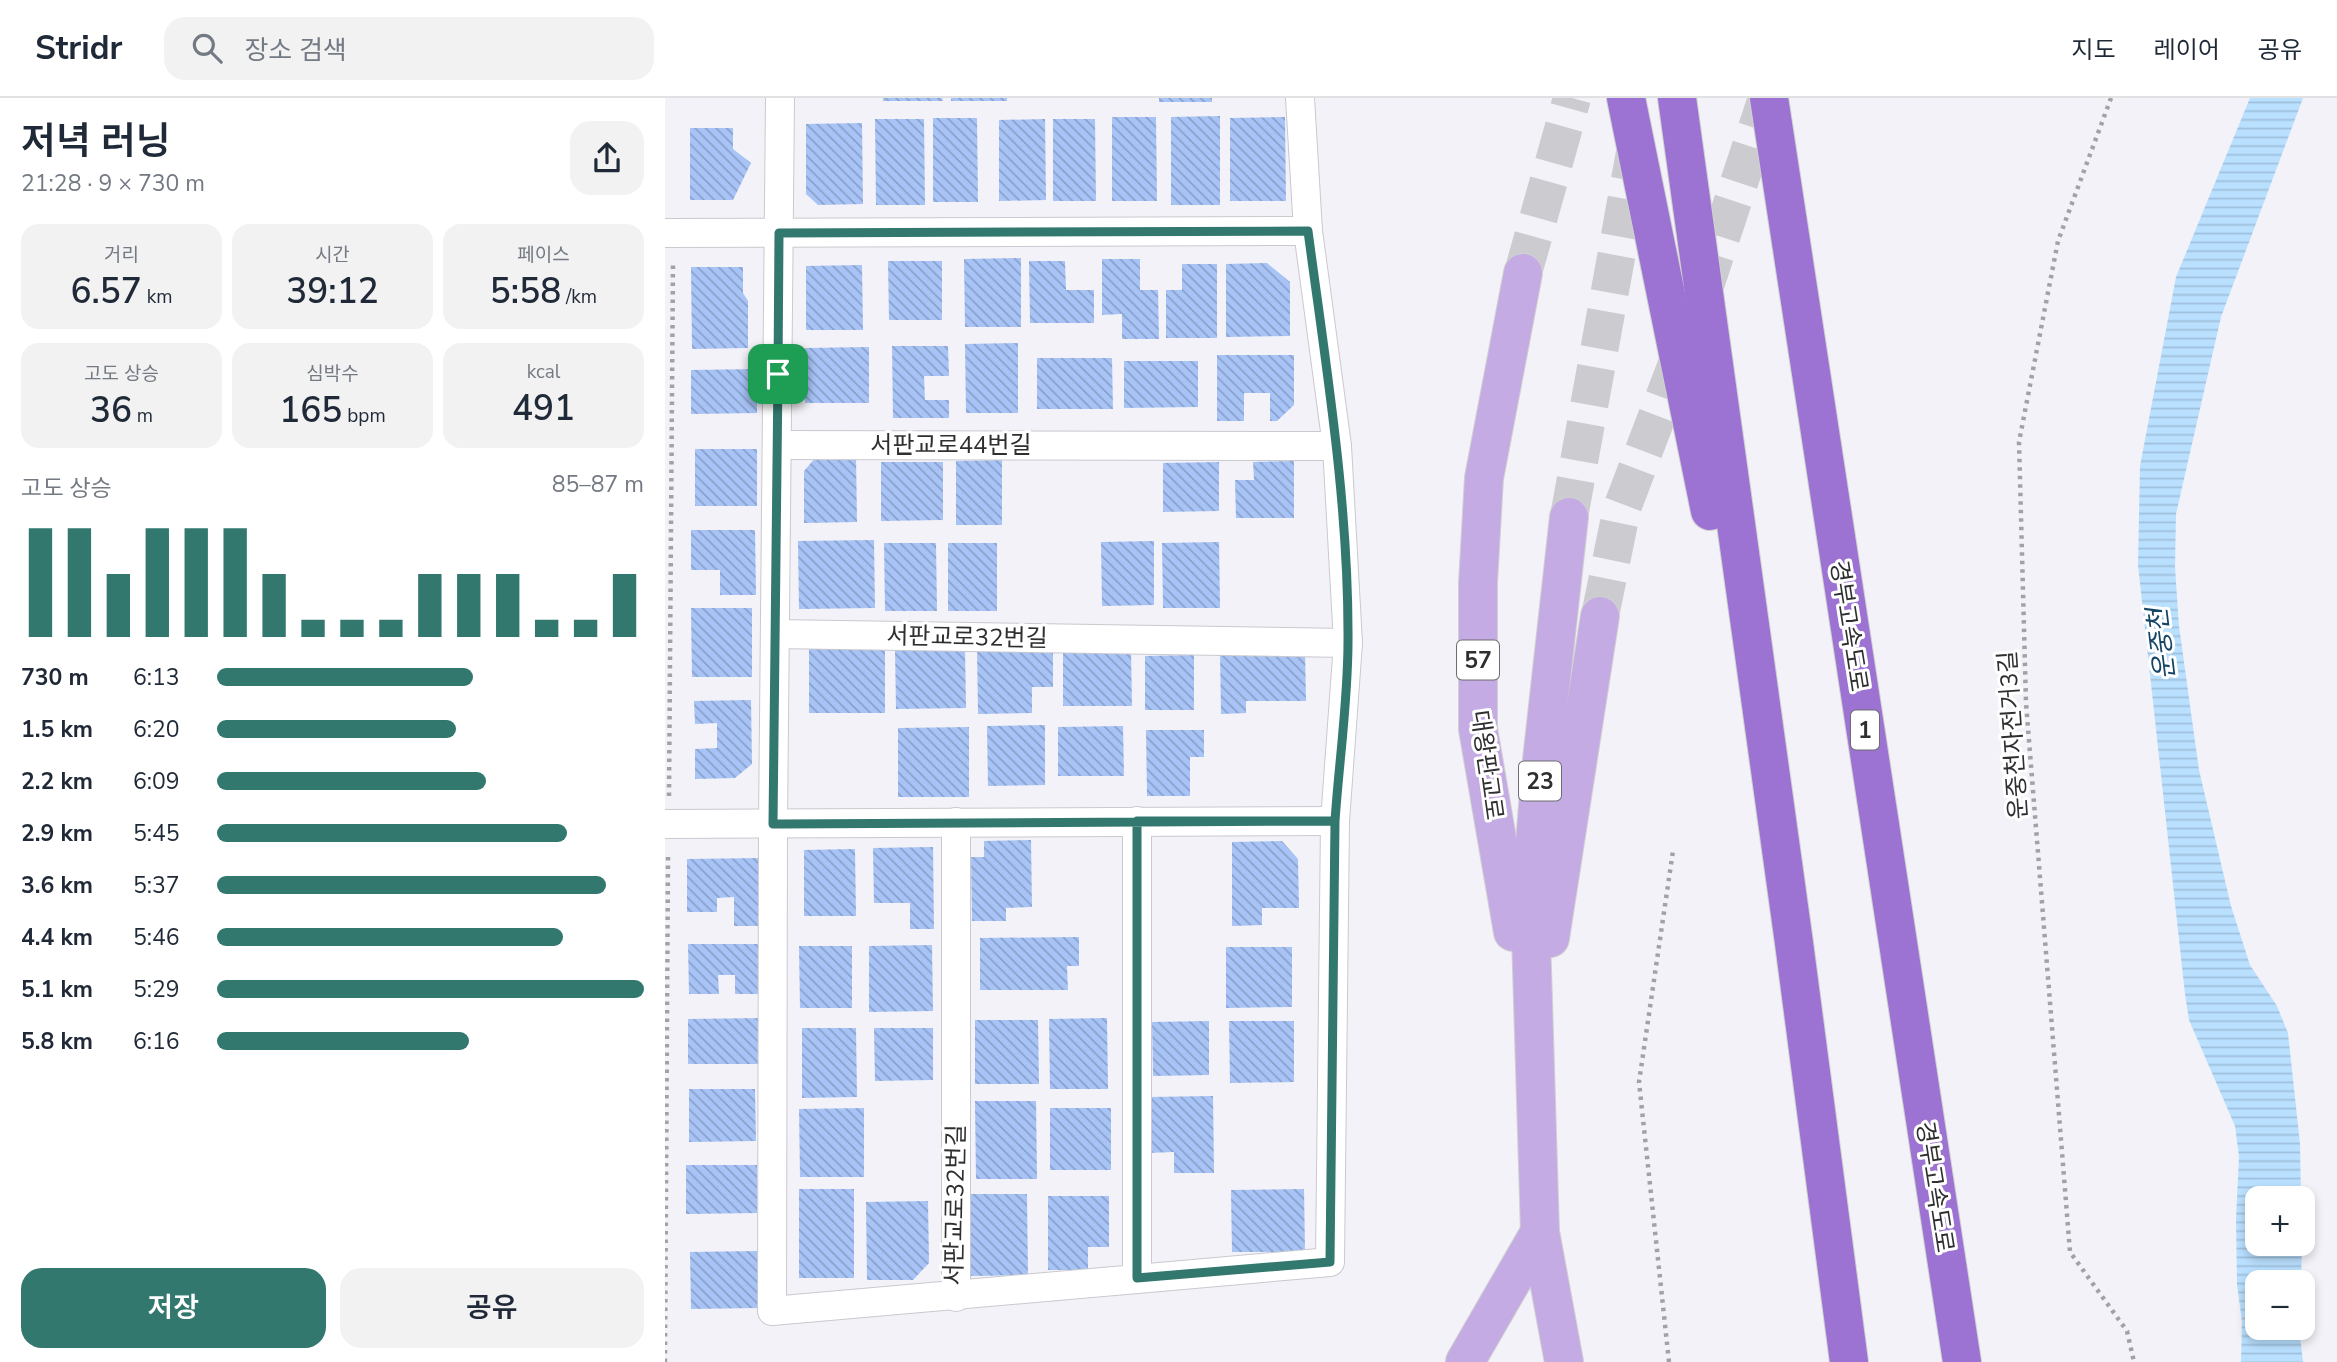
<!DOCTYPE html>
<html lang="ko">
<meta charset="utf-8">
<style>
:root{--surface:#fff;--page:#f2f2f3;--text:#1f2937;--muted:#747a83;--line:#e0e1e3;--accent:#32786e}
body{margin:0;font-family:"Nunito Sans","Noto Sans KR",sans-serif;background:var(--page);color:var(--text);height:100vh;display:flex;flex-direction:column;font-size:26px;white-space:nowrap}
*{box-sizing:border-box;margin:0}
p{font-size:23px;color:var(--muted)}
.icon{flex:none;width:38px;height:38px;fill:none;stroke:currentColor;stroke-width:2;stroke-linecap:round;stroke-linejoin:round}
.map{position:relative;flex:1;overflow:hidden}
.details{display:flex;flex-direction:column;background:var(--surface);width:665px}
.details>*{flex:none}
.buttons{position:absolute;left:1580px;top:1088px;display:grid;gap:14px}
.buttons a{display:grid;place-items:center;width:70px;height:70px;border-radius:14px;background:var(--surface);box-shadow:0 4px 10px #0003;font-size:35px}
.pin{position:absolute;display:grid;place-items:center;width:60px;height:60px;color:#fff;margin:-30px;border-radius:14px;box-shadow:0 4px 10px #0006}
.round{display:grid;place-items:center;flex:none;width:74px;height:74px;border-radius:21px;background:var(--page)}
.summary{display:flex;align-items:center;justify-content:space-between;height:119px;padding:0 21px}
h1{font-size:38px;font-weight:600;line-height:52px}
.stats{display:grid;grid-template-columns:repeat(3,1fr);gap:10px;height:119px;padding:7px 21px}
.stats div{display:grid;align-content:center;border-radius:18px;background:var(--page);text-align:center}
.stats b{font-size:35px;font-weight:600}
.stats small{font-size:19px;font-weight:400}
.stats p{font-size:19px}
.chart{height:196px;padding:14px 21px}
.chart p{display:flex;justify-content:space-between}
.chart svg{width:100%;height:126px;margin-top:7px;stroke:var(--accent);stroke-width:6}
.cta{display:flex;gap:14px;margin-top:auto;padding:14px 21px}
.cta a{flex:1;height:80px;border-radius:21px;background:var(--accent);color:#fff;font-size:28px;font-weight:600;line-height:80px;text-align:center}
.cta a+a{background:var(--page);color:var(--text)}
ul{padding:0 21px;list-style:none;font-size:23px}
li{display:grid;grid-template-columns:112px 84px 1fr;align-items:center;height:52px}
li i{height:18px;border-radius:9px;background:var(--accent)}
header{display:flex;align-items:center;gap:42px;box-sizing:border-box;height:98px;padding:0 35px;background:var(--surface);border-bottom:2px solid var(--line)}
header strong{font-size:33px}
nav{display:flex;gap:38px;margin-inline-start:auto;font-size:24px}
.search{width:490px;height:63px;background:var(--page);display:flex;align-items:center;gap:18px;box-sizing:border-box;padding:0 24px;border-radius:21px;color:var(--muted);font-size:26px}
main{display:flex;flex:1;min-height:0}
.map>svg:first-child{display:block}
</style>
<header>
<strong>Stridr</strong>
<div class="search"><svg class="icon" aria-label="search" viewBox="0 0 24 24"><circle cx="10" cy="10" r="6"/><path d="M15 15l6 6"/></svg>장소 검색</div>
<nav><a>지도</a><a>레이어</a><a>공유</a></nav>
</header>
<main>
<section class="details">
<div class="summary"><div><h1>저녁 러닝</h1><p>21:28 · 9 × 730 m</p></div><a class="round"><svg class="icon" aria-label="share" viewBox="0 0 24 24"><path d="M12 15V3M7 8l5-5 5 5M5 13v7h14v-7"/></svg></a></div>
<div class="stats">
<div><p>거리</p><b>6.57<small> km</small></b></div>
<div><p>시간</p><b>39:12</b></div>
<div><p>페이스</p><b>5:58<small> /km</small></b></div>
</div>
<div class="stats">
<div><p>고도 상승</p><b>36<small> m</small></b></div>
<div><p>심박수</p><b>165<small> bpm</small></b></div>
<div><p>kcal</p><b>491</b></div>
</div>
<div class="chart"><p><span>고도 상승</span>85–87 m</p>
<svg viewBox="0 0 160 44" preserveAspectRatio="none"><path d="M5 44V6M15 44V6M25 44V22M35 44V6M45 44V6M55 44V6M65 44V22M75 44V38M85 44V38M95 44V38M105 44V22M115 44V22M125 44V22M135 44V38M145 44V38M155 44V22"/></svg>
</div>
<ul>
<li><b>730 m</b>6:13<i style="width:60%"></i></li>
<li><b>1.5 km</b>6:20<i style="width:56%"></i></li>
<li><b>2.2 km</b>6:09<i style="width:63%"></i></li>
<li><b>2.9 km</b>5:45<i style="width:82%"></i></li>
<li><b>3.6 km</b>5:37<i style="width:91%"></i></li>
<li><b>4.4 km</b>5:46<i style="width:81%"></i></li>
<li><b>5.1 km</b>5:29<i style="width:100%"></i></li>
<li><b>5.8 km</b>6:16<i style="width:59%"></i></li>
</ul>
<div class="cta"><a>저장</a><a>공유</a></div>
</section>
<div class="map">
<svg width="1672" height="1264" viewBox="0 0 1672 1264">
<defs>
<pattern id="water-rules" width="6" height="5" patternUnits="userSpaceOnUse" patternTransform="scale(1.75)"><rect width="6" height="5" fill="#b9e0ff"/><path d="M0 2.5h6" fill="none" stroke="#9fc0db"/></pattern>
<pattern id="building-back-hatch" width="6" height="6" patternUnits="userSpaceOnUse" patternTransform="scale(1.75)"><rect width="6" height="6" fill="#a8c4f7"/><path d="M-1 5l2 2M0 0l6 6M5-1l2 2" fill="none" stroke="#89a0c9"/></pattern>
</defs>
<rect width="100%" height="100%" fill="#f2f2f8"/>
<!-- water -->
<polygon fill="url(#water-rules)" points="1585,0 1638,0 1556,219 1511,416 1510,469 1514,528 1534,672 1566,808 1585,867 1612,908 1623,935 1635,1046 1636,1101 1592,1101 1592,1146 1637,1146 1636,1185 1592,1185 1592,1230 1634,1230 1638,1264 1576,1264 1577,1224 1572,1186 1571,1121 1574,1059 1570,1028 1524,922 1520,896 1473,467 1475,368 1511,179"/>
<!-- building -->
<g fill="url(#building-back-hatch)">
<polygon points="218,0 277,0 278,3 218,3"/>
<rect x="286" y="0" width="56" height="3"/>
<rect x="494" y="0" width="53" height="4"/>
<polygon points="555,18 555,107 506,107 506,19"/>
<polygon points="447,19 491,19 492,103 447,103"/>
<polygon points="620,19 621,103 565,103 565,20"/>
<polygon points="268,20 312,20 313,104 268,104"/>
<polygon points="210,21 259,21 260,107 211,107"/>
<polygon points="380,21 381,102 334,103 334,22"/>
<polygon points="388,21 430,21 431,103 388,103"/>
<polygon points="197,25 198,106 153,107 141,96 141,26"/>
<polygon points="25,30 68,30 68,51 86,65 68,102 25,102"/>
<polygon points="356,160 356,229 300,229 299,161"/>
<polygon points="437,161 475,161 475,192 493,192 494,241 457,241 457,216 437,217"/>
<polygon points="223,163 277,163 277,222 224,222"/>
<polygon points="364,163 400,163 401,192 429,192 429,225 365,225"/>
<polygon points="602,165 625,184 625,238 561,239 561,166"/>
<polygon points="517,166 552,166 552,240 501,240 501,192 517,192"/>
<polygon points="197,167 198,232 141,232 141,168"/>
<polygon points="26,169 78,169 78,195 83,203 83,250 27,251"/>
<polygon points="353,245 353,315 301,315 300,246"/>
<polygon points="227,248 283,248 284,278 259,278 260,302 284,302 284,320 228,320"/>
<polygon points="204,249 204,305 140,305 140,250"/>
<polygon points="552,257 629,257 629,307 612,323 605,323 605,295 579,295 579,323 552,323"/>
<polygon points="372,260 447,260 448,311 372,311"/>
<polygon points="459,263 533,263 533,309 459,310"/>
<polygon points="92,271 92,315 26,316 26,272"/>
<rect x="30" y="351" width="62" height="57"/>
<polygon points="151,359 191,359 192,424 139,425 139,373"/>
<polygon points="337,362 337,427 291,427 291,363"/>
<polygon points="629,363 629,420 571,420 570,382 589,382 588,364"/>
<polygon points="216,364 278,364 278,422 216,423"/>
<polygon points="554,364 554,413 498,414 498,365"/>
<polygon points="26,432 90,432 91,497 55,497 55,472 26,472"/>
<polygon points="209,442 210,510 134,511 133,443"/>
<polygon points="489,443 489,507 437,508 436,444"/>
<polygon points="554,444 555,510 498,510 497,445"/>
<polygon points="219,445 271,445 272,513 220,513"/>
<rect x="283" y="445" width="49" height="68"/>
<polygon points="26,510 87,510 87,579 27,579"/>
<polygon points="388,548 388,589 367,589 367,615 313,616 312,549"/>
<rect x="144" y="549" width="76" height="66"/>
<polygon points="300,550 301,610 231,611 230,551"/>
<polygon points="398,551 466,551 467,608 398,608"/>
<polygon points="640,553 641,603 581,603 581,615 556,616 555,554"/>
<polygon points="529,557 529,612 480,612 480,558"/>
<polygon points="86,602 87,666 70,680 30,681 30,651 52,650 52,625 30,626 29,603"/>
<polygon points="380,627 380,687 323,688 322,628"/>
<polygon points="458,628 459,678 393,678 393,629"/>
<polygon points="304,629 304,699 233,699 233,630"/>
<polygon points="481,632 539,632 539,659 525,659 525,698 482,698"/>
<polygon points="366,742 367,809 341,810 341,823 307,823 306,759 319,759 319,743"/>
<polygon points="617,743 633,761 634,810 597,810 597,827 567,828 567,744"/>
<polygon points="268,749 269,831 245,831 245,805 209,805 208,750"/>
<polygon points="190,751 191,818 139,818 139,752"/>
<polygon points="95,760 95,828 69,828 69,799 52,800 52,814 22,814 22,761"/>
<polygon points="414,839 414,868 402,868 403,892 315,892 315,840"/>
<polygon points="23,846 96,846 96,896 70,896 70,877 53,877 54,896 24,896"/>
<polygon points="267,847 268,913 204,914 204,848"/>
<polygon points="134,848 187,848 187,910 135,910"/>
<polygon points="561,849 627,849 627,909 561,910"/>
<polygon points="97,920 98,966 23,966 23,921"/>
<polygon points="442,920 443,991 385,991 384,921"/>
<polygon points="310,922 373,922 374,986 310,986"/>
<polygon points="544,923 544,977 488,978 487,924"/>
<polygon points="564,923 629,923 629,984 565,985"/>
<polygon points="137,930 191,930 192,999 137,1000"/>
<polygon points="209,930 268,930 268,982 210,983"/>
<polygon points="24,991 90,991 91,1043 24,1044"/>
<polygon points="548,998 549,1075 509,1075 509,1054 483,1055 483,999"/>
<polygon points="310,1003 371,1003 372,1081 311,1081"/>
<polygon points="199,1010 199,1079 135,1079 134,1011"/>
<rect x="385" y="1010" width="61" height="62"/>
<polygon points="21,1067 92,1067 92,1115 21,1116"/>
<rect x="134" y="1091" width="55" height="89"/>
<polygon points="639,1091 640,1154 567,1154 566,1092"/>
<polygon points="305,1096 362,1096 363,1177 306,1178"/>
<polygon points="383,1098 444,1098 444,1149 423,1149 423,1172 383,1172"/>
<polygon points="263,1103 264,1165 248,1182 202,1182 201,1104"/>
<polygon points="92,1153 93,1210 26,1211 25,1154"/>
</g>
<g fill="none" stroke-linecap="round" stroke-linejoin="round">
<!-- primary-tunnel -->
<g stroke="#cbcbd0" stroke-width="38" stroke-dasharray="38 19" stroke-linecap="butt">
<polyline points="858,175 907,0"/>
<polyline points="904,419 971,49"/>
<polyline points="935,518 957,410 1028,224 1102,0"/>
</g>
<defs>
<g id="street">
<polyline points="115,0 108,726 107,1213 665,1164 670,723 683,545 672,348 643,133 635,0"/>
<polyline points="0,135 643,133"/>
<polyline points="112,347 672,348"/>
<polyline points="110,536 683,545"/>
<polyline points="472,723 472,1180"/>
<polyline points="291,724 291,1199"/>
<polyline points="0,726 670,723"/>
</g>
<g id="primary">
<polyline points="848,834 813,631 813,485 819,380 858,175"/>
<polyline points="885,840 935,518"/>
<polyline points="800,1264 875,1134"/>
<polyline points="899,1264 875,1134 865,805 876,671 904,419"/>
</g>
<g id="highway">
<polyline points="961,0 1045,413"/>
<polyline points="1012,0 1129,845 1184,1264"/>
<polyline points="1104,0 1297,1264"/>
</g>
</defs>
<!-- street casing -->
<use href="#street" stroke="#c9c9cf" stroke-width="30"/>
<!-- primary casing -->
<use href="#primary" stroke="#d1d1d2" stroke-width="40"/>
<!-- highway casing -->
<use href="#highway" stroke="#d1d1d2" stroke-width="40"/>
<!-- path -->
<g stroke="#a2a2a6" stroke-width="4.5" stroke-dasharray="3.5 5" stroke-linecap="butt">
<polyline points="1446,0 1393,143 1354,344 1361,605 1405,1154 1462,1233 1469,1264"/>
<polyline points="4,698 8,164"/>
<polyline points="0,1264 3,756"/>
<polyline points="1004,1264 974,984 1008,753"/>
</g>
<!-- street -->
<use href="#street" stroke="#fff" stroke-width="28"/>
<!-- primary -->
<use href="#primary" stroke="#c4abe4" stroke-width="38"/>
<!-- highway -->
<use href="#highway" stroke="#9c73d2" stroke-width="38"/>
</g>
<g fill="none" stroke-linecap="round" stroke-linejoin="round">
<defs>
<path id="route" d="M113,276L108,726C295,724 482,723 670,723L665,1164L472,1180V723H670C674,664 683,603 683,544C684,406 661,269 643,133L114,135L113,276"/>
</defs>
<!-- route casing -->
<use href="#route" stroke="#fff" stroke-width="14"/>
<!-- route -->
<use href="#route" stroke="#32786e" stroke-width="9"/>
</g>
<g text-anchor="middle" stroke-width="6" stroke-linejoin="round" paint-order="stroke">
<!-- shield labels -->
<g fill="#fff" stroke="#6d6d6f" stroke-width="2">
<rect x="792" y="542.5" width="42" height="39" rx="5"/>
<rect x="1186" y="612.5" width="28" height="39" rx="5"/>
<rect x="854" y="663.5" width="42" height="39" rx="5"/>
</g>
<g font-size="23" font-weight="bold" fill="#2f2f31">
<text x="813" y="570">57</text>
<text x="1200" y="640">1</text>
<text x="875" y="691">23</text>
</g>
<!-- street labels -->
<g font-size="24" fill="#2f2f31" stroke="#fff">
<text x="286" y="355">서판교로44번길</text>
<text transform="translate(1184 528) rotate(81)" y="8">경부고속도로</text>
<text transform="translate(302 539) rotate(1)" y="8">서판교로32번길</text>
<text transform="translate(1348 637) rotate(-94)" y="8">운중천자전거3길</text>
<text transform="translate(822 667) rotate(82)" y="8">대왕판교로</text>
<text transform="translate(1270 1089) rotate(81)" y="8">경부고속도로</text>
<text transform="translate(290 1107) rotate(-89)" y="8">서판교로32번길</text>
</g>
<!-- water labels -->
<g font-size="26" font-style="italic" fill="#144667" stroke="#fff">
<text transform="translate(1496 546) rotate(-97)" y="9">운중천</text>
</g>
</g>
</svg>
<div class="buttons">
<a>+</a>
<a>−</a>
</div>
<div class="pin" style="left:113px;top:276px;background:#1e9e55"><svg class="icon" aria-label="arrive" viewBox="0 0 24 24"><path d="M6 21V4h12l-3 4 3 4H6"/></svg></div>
</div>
</main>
